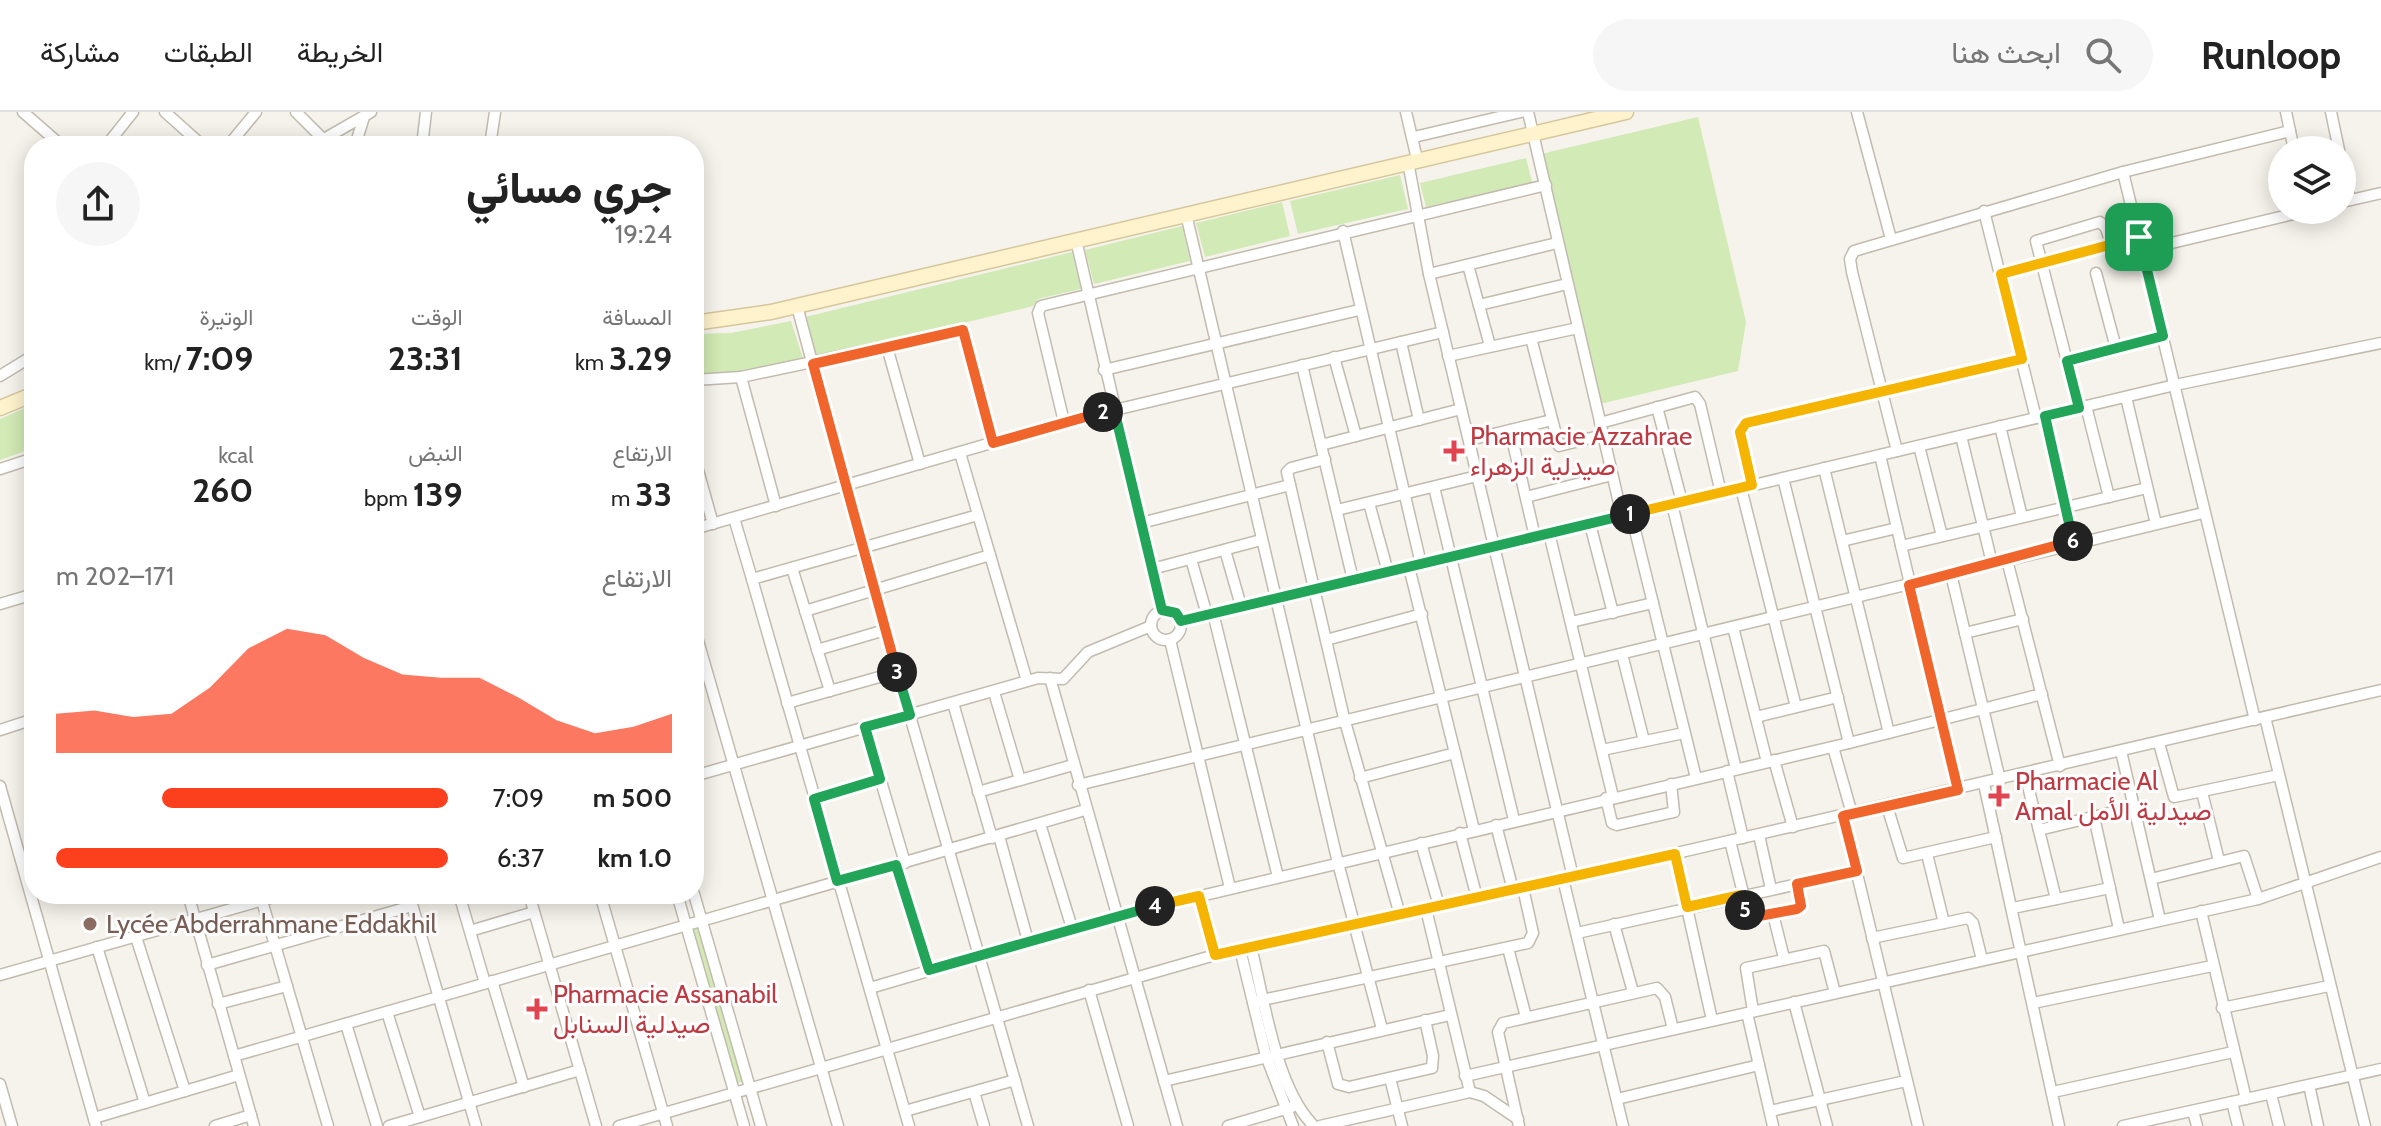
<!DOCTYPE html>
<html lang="ar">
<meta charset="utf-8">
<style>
:root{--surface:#fff;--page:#f6f6f6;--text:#222;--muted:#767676;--line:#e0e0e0;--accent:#fc3f1d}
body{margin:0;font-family:Cabin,Vazirmatn,sans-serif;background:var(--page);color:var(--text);direction:rtl;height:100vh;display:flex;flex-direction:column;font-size:30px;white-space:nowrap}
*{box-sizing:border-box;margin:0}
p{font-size:26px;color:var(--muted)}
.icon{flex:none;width:44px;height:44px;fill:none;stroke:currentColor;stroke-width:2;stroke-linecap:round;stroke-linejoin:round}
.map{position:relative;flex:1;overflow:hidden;direction:ltr}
.side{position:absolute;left:24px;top:24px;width:680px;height:768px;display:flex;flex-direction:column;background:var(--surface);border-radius:32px;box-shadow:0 4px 20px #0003;direction:rtl}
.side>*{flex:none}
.controls{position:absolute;left:2268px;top:24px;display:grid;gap:16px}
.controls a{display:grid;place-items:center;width:88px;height:88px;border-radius:50%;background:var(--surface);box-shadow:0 4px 20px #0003;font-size:40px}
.pin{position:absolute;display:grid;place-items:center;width:68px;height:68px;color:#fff;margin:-34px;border-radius:16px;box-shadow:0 4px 12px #0006}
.km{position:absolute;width:40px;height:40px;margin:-20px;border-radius:50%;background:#222;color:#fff;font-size:22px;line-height:40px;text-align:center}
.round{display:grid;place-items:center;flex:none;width:84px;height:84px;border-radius:42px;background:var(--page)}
.overview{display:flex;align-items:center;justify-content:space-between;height:136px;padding:0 32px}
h1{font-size:44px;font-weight:800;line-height:60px}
.metrics{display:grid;grid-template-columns:repeat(3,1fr);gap:12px;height:136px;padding:8px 32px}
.metrics div{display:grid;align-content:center}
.metrics b{font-size:34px;font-weight:800}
.metrics small{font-size:22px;font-weight:400}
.metrics p{font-size:22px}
.chart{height:224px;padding:16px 32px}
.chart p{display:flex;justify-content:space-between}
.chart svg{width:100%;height:144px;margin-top:8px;fill:var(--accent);opacity:.7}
ul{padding:0 32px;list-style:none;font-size:26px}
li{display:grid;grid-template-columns:128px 96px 1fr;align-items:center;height:60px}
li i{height:20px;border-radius:10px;background:var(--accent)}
header{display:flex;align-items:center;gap:48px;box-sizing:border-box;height:112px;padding:0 40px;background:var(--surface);border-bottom:2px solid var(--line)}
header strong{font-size:38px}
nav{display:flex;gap:44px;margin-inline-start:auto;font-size:28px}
.search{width:560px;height:72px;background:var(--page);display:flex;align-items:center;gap:20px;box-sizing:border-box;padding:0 28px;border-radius:44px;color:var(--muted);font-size:30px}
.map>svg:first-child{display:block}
</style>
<header>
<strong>Runloop</strong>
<div class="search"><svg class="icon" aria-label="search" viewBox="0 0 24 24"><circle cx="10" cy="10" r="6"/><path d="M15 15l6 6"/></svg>ابحث هنا</div>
<nav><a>الخريطة</a><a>الطبقات</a><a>مشاركة</a></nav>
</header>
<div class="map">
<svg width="2381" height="1014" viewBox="0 0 2381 1014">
<rect width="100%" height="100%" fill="#f6f3ec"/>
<!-- green -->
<g fill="#d2eab5">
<polygon points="1698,5 1746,210 1738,259 1600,292 1541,42"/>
<polygon points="1526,46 1532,70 1426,95 1420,71"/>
<polygon points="1400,63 1408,97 1298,122 1290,89"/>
<polygon points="1282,90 1290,124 1205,145 1196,111"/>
<polygon points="1182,114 1190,149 1094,172 1085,138"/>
<polygon points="1072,140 1081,177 1038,187 1033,194 815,247 805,205"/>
<polygon points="791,209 804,250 748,261 694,264 694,222 731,221"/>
<polygon points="34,292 34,336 0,348 0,307"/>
<polygon points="699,810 744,969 735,972 689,813"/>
</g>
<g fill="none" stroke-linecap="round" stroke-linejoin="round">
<defs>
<g id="minor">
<polyline points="23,0 62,34"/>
<polyline points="165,0 203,34"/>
<polyline points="296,0 330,34"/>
<polyline points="1406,0 1417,47"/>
<polyline points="1528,0 1622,404"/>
<polyline points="1857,0 1891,127"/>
<polyline points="2286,0 2294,38"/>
<polyline points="2331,0 2339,38"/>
<polyline points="1414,25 1521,0"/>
<polyline points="324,27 371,0"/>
<polyline points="106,34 133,0"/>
<polyline points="228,34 256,0"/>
<polyline points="355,34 364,5"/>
<polyline points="422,34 426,0"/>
<polyline points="490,34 495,0"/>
<polyline points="1408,50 1429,162 1573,765"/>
<polyline points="2342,51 2350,88"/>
<polyline points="2123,60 2255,608"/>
<polyline points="2342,90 2381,81"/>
<polyline points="1984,99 2036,306"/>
<polyline points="1186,102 1338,751 1382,917"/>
<polyline points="1343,119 1421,452"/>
<polyline points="1076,128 1162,498"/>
<polyline points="2142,138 2310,98"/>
<polyline points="1468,153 1490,234"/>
<polyline points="2096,161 2116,236"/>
<polyline points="1429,162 1557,131"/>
<polyline points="2001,162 2139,125"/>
<polyline points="1479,193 1567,172"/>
<polyline points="797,194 862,437 1028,1014"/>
<polyline points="1531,226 1559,334 1603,323"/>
<polyline points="1401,230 1419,308"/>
<polyline points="887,235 920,352"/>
<polyline points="1448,244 1578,216"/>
<polyline points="1334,245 1356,324"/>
<polyline points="2067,249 2163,224"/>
<polyline points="1302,253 1353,468"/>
<polyline points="1104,258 1359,198"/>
<polyline points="0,264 34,243"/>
<polyline points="741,265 776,394"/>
<polyline points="694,268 741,265 963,218 993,331"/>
<polyline points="2126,285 2156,412"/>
<polyline points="2086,294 2109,385"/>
<polyline points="1657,295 1682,390"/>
<polyline points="2079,296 2036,129 2100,110 2106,116 2111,132"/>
<polyline points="2045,304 2074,432"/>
<polyline points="1064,310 1038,201 1041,194 1546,73"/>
<polyline points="1600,311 1695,285 1700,292 1721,381"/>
<polyline points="2000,314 2022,405"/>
<polyline points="1510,318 1535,425"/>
<polyline points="1961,324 1992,451"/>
<polyline points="1469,328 1552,308"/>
<polyline points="1321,333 1461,297"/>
<polyline points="1919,334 1942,424"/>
<polyline points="1897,339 1852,160 1850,147 1854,139 2123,60 2290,19"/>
<polyline points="960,341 1027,569"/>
<polyline points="1880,343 1958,678"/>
<polyline points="694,344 713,412"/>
<polyline points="1325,347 1291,356 1287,360 1344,606 1400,803"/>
<polyline points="1824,356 1889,621"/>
<polyline points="0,357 34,346"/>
<polyline points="1783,366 1849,631"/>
<polyline points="1752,373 1740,320 1746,311 2022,247"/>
<polyline points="1434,375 1514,708"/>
<polyline points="1741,376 1796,595"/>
<polyline points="1526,385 1612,363"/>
<polyline points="1369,391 1388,460"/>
<polyline points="1672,392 1736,657"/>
<polyline points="1337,398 1477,364"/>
<polyline points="1631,402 1696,666"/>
<polyline points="734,406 752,467"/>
<polyline points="1141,411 1290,373"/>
<polyline points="1590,412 1613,501"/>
<polyline points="694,417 1064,310 1443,220"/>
<polyline points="1549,421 1613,685"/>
<polyline points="1842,429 1897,416"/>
<polyline points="1901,434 2147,376"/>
<polyline points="1225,438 1241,494"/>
<polyline points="1191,447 1207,503"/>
<polyline points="2007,448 2060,654"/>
<polyline points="1409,455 1474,718"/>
<polyline points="792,456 830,579"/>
<polyline points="1152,457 1261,428"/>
<polyline points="1951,462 2000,668"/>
<polyline points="0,492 34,482"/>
<circle cx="1166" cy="513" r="15"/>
<polyline points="805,499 990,443"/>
<polyline points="1213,501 1278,765"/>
<polyline points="1181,509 2175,273 2381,231"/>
<polyline points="1571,510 1653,491"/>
<polyline points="694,515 838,1014"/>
<polyline points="1733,515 1767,650"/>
<polyline points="1965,521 2023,507"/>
<polyline points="1170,528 1230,776"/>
<polyline points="1326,528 1422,502"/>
<polyline points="817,538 885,518"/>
<polyline points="1622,542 1644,629"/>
<polyline points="1050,566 1177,1014"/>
<polyline points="994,580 1020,668"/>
<polyline points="787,591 897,560"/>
<polyline points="953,591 992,726"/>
<polyline points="1756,605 1838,585"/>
<polyline points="2265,605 2365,1014"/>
<polyline points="865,615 905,751"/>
<polyline points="0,618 34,607"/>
<polyline points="2159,631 2174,685 2279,663"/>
<polyline points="1833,635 1852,702"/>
<polyline points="1602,638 1684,621"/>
<polyline points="2121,639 2160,808"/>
<polyline points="1774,648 1793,715"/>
<polyline points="1727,659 1743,726"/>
<polyline points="2025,662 2056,787"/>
<polyline points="694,664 1038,566 1063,567 1088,540 1151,514"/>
<polyline points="1360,666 1455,641"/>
<polyline points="1984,672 2059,1014"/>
<polyline points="1078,673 2203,401"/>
<polyline points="0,674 96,1014"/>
<polyline points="978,680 1073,653"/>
<polyline points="2202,680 2219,749"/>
<polyline points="1606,686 1612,711 1617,713 1674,700 1671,672"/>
<polyline points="814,687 880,667"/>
<polyline points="1887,694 1903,746 1996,725"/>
<polyline points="1843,704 1918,1014"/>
<polyline points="2094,705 2119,817"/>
<polyline points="1040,712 1072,816"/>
<polyline points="1496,713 1513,778"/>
<polyline points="2039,718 2134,695"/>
<polyline points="1460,721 1477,786"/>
<polyline points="1759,723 1771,777"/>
<polyline points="999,724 1028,829"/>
<polyline points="1730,729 1749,805 1800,796 1797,772"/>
<polyline points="1421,731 1439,794"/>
<polyline points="1675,742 1712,908"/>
<polyline points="1927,742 1944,811"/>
<polyline points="896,753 929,858"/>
<polyline points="1563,767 1623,1014"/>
<polyline points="2151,767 2244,744 2258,787"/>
<polyline points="188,782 254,1014"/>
<polyline points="409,782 476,1014"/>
<polyline points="459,782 485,871"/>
<polyline points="529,782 596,1014"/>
<polyline points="600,782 667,1014"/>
<polyline points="677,782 744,1014"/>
<polyline points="694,782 761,1014"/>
<polyline points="1199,784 1215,843"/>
<polyline points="460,788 481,782"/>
<polyline points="262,789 328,1014"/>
<polyline points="2013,796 2110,776"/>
<polyline points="1426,797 1470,980"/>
<polyline points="2201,799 2246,987"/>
<polyline points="1773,802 1784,846"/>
<polyline points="1614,812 1633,880"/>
<polyline points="470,819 534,800"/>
<polyline points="1577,821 1857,759"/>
<polyline points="136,825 185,979"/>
<polyline points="1872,826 1968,806 1973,811 1982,848"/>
<polyline points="97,835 145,991"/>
<path d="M1251,835C1264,886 1275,973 1312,1012"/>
<polyline points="1508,836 1526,905"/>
<polyline points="1240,837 1266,944 1293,1014"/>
<polyline points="207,853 412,794"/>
<polyline points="0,863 284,782"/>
<polyline points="492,869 524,975"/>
<polyline points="870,876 1116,804 1849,631 2042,582"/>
<polyline points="1089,878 1128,1014"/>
<polyline points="1253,890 1528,831 1533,821 1523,776"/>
<polyline points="1794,890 1827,1014"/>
<polyline points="2033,891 2212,854"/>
<polyline points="218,892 287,874"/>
<polyline points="2222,896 2329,874"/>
<polyline points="1753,899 1746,856 1824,839 1835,881"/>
<polyline points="387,900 420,1005"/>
<polyline points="1747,901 1773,1014"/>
<polyline points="346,912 377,1014"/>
<polyline points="1327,930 1338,972 1349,975 1432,956 1433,944 1425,908"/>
<polyline points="234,944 1085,698"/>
<polyline points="1465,964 2258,787 2381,745"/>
<polyline points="1390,966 1402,1014"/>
<polyline points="1164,969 1450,903"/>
<polyline points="0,972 12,1014"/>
<polyline points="2309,973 2318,1014"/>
<polyline points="974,980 984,1014"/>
<polyline points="2053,980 2233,940"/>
<polyline points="2271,982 2279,1014"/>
<polyline points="1617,987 1759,953"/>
<polyline points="2232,990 2238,1014"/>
<polyline points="905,999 1015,968"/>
<polyline points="1770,999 1906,969"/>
<polyline points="2193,999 2197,1014"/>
<polyline points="94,1006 239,963"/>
<polyline points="215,1014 251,1003"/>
<polyline points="389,1014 580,958"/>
<polyline points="619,1014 1215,843 1573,765 2381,578"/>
<polyline points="909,1014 752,467 978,403"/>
<polyline points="1228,1014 1292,995"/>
<polyline points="1320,1014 1470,980 1484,984 1518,1007"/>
<polyline points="1519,1014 1498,920 1503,911 1657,876 1665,885 1673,917"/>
<polyline points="2123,1014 2381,957"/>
</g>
<g id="secondary">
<polyline points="694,211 771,200 1626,0"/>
<polyline points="0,296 34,282"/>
</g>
</defs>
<!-- minor casing -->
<use href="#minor" stroke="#c2bbae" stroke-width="13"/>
<!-- secondary casing -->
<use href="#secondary" stroke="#d6c79b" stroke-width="17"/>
<!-- minor -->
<use href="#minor" stroke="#fff" stroke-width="10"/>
<!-- secondary -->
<use href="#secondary" stroke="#fff3cd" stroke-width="14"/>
</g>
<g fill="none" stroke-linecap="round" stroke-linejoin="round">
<defs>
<polyline id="split-1" points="1630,402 1752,373 1740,320 1746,311 2022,247 2001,162 2139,125"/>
<polyline id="split-2" points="1103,300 1114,297 1162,498 1176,501 1181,509 1630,402"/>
<polyline id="split-3" points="897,560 813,252 963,218 993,331 1103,300"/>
<polyline id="split-4" points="897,560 910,603 865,615 880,667 814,687 837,769 896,753 929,858 1155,794"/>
<polyline id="split-5" points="1155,794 1199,784 1215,843 1675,742 1687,795 1741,783 1745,798"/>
<polyline id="split-6" points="1745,798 1747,804 1754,805 1797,797 1801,794 1797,772 1857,759 1843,704 1958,678 1909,473 2073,429"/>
<polyline id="split-7" points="2073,429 2045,304 2079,296 2067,249 2163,224 2139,125"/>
</defs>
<!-- split-1 casing -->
<use href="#split-1" stroke="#fff" stroke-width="16"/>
<!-- split-2 casing -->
<use href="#split-2" stroke="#fff" stroke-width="16"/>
<!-- split-3 casing -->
<use href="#split-3" stroke="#fff" stroke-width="16"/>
<!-- split-4 casing -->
<use href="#split-4" stroke="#fff" stroke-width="16"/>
<!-- split-5 casing -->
<use href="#split-5" stroke="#fff" stroke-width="16"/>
<!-- split-6 casing -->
<use href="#split-6" stroke="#fff" stroke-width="16"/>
<!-- split-7 casing -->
<use href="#split-7" stroke="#fff" stroke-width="16"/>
<!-- split-1 -->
<use href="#split-1" stroke="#f5b400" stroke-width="10"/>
<!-- split-2 -->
<use href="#split-2" stroke="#22a559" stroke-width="10"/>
<!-- split-3 -->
<use href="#split-3" stroke="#f0652b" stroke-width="10"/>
<!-- split-4 -->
<use href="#split-4" stroke="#22a559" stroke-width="10"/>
<!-- split-5 -->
<use href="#split-5" stroke="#f5b400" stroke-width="10"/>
<!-- split-6 -->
<use href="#split-6" stroke="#f0652b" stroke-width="10"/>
<!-- split-7 -->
<use href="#split-7" stroke="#22a559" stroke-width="10"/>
</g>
<!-- markers -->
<g fill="#e0444e" stroke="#fff" stroke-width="3">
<path d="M1450 327h8v8h8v8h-8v8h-8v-8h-8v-8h8z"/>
<path d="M1995 672h8v8h8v8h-8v8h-8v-8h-8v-8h8z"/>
<path d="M533 885h8v8h8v8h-8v8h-8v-8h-8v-8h8z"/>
</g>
<circle fill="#8d6e63" stroke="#fff" stroke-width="3" cx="90" cy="812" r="8"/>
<g text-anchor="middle" stroke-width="6" stroke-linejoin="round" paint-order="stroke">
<!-- health labels -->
<g font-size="26" fill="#be3a42" stroke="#fff" text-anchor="start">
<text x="1470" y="333">Pharmacie Azzahrae<tspan x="1470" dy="30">صيدلية الزهراء</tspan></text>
<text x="2015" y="678">Pharmacie Al<tspan x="2015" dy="30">Amal صيدلية الأمل</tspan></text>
<text x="553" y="891">Pharmacie Assanabil<tspan x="553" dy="30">صيدلية السنابل</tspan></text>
</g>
<!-- education labels -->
<g font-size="26" fill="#785e54" stroke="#fff" text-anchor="start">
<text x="106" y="821">Lycée Abderrahmane Eddakhil</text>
</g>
</g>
</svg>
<div class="controls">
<a><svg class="icon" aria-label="layers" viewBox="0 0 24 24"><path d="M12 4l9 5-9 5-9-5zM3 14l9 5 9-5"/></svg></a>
</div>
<div class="pin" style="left:2139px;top:125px;background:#1e9e55"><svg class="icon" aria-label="arrive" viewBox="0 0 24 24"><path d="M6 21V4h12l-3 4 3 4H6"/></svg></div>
<b class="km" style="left:1630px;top:402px">1</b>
<b class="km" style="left:1103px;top:300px">2</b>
<b class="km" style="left:897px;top:560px">3</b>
<b class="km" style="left:1155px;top:794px">4</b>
<b class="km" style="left:1745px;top:798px">5</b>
<b class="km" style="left:2073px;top:429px">6</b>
<section class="side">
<div class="overview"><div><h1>جري مسائي</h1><p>19:24</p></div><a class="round"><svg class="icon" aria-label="share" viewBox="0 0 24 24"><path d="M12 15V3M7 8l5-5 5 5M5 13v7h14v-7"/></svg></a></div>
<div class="metrics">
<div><p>المسافة</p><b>3.29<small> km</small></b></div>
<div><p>الوقت</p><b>23:31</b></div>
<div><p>الوتيرة</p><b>7:09<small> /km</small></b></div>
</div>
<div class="metrics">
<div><p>الارتفاع</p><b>33<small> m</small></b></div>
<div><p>النبض</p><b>139<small> bpm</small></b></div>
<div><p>kcal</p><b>260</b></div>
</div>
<div class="chart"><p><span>الارتفاع</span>171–202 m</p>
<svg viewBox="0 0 160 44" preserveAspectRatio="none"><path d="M0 44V32L10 31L20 33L30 32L40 24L50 12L60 6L70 8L80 15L90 20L100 21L110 21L120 27L130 34L140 38L150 36L160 32V44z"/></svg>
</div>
<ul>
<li><b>500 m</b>7:09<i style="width:73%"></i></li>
<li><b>1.0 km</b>6:37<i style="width:100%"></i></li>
</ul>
</section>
</div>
